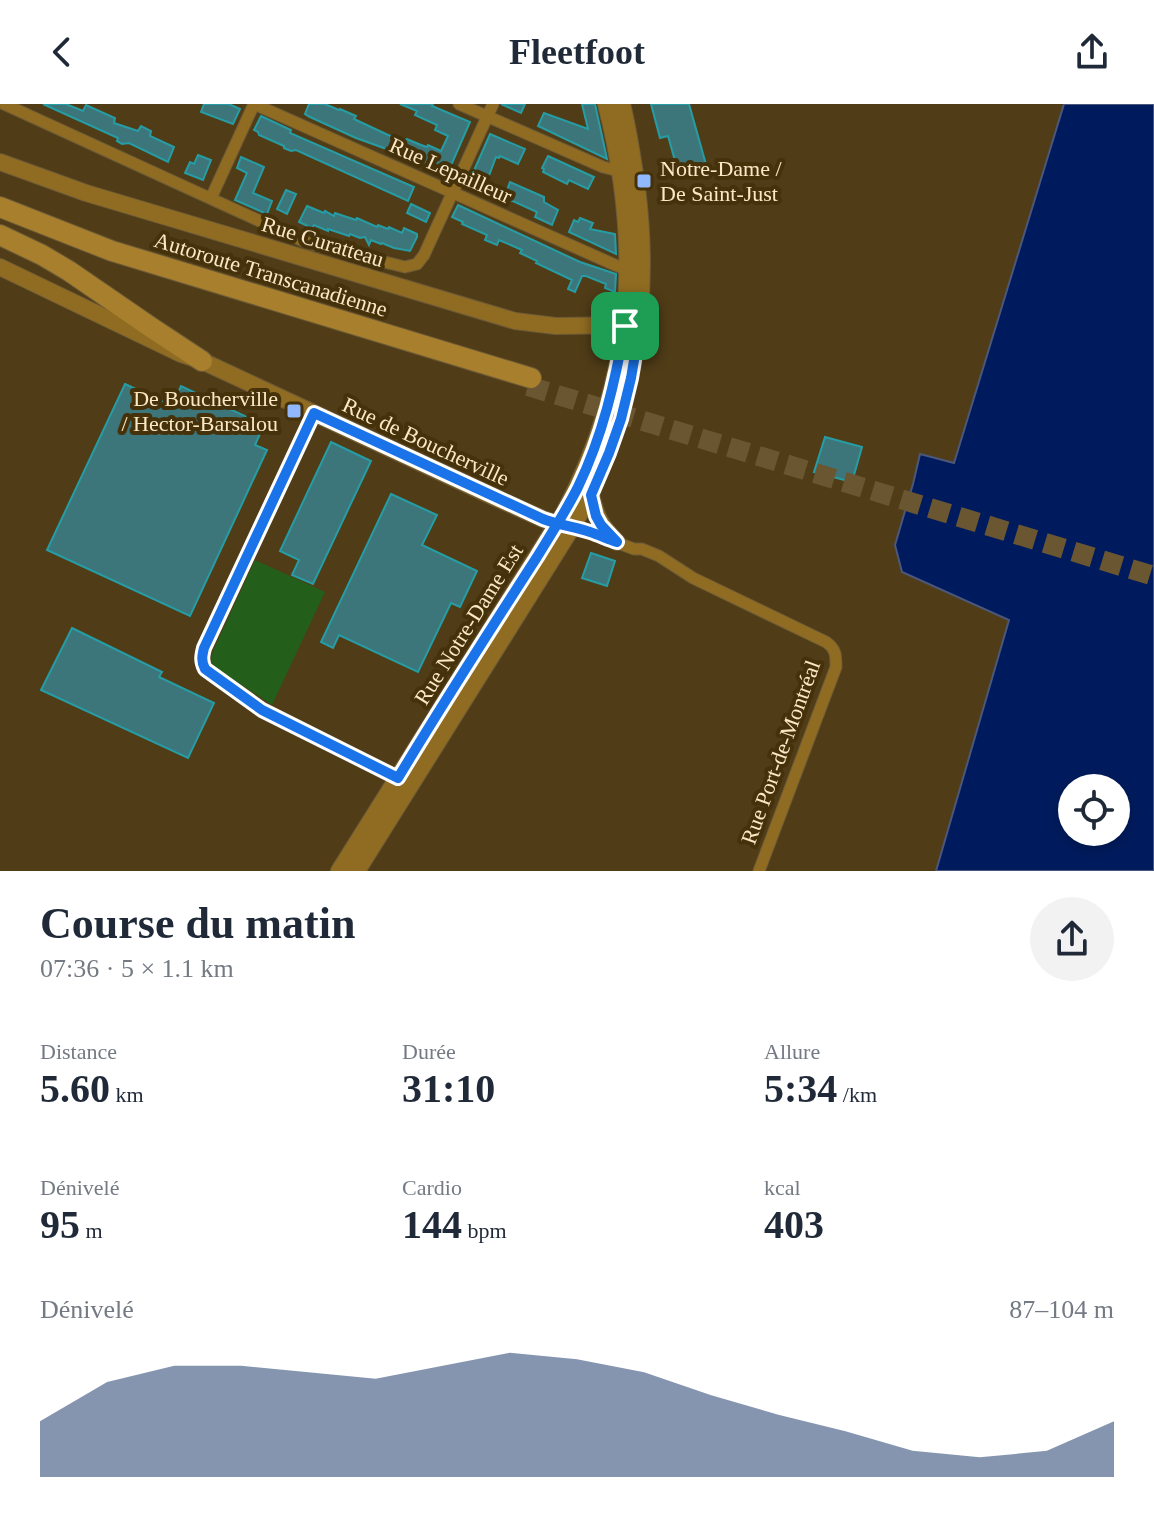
<!DOCTYPE html>
<html lang="fr">
<meta charset="utf-8">
<style>
:root{--surface:#fff;--page:#f2f2f3;--text:#1f2937;--muted:#747a83;--accent:#526990}
body{margin:0;font-family:Georgia,serif;background:var(--page);color:var(--text);height:100vh;display:flex;flex-direction:column;font-size:30px;white-space:nowrap}
*{box-sizing:border-box;margin:0}
p{font-size:26px;color:var(--muted)}
.icon{flex:none;width:44px;height:44px;fill:none;stroke:currentColor;stroke-width:2;stroke-linecap:round;stroke-linejoin:round}
.map{position:relative;height:767px;overflow:hidden}
.panel{display:flex;flex-direction:column;background:var(--surface);flex:1}
.panel>*{flex:none}
.fabs{position:absolute;left:1058px;top:670px;display:grid;gap:16px}
.fabs a{display:grid;place-items:center;width:72px;height:72px;border-radius:50%;background:var(--surface);box-shadow:0 4px 12px #0003;font-size:40px}
.pin{position:absolute;display:grid;place-items:center;width:68px;height:68px;color:#fff;margin:-34px;border-radius:16px;box-shadow:0 4px 12px #0006}
.round{display:grid;place-items:center;flex:none;width:84px;height:84px;border-radius:42px;background:var(--page)}
.head{display:flex;align-items:center;justify-content:space-between;height:136px;padding:0 40px}
h1{font-size:44px;font-weight:700;line-height:60px}
.stats{display:grid;grid-template-columns:repeat(3,1fr);gap:12px;height:136px;padding:8px 40px}
.stats div{display:grid;align-content:center}
.stats b{font-size:40px;font-weight:700}
.stats small{font-size:22px;font-weight:400}
.stats p{font-size:22px}
.chart{height:224px;padding:16px 40px}
.chart p{display:flex;justify-content:space-between}
.chart svg{width:100%;height:144px;margin-top:8px;fill:var(--accent);opacity:.7}
header{display:flex;justify-content:space-between;align-items:center;height:104px;padding:0 40px;background:var(--surface);font-size:36px;font-weight:700}
.map>svg:first-child{display:block}
</style>
<header><svg class="icon" aria-label="back" viewBox="0 0 24 24"><path d="M15 5l-7 7 7 7"/></svg>Fleetfoot<svg class="icon" aria-label="share" viewBox="0 0 24 24"><path d="M12 15V3M7 8l5-5 5 5M5 13v7h14v-7"/></svg></header>
<div class="map">
<svg width="1154" height="767" viewBox="0 0 1154 767">
<rect width="100%" height="100%" fill="#503c17"/>
<!-- green -->
<polygon fill="#235f1b" points="255,456 325,488 272,601 216,564 211,557 213,547"/>
<!-- water -->
<path fill="#001b5d" stroke="#4b587c" stroke-width="2" fill-rule="evenodd" d="M1064,0H1154V767H936L1009,516L902,468L895,441L913,380L920,350L954,359ZM1072,684H1116V728H1072Z"/>
<!-- building -->
<g fill="#3c767a" stroke="#269da5" stroke-width="2">
<polygon points="43,0 66,0 83,7 86,1 115,14 114,19 138,27 141,22 151,27 150,32 174,43 168,58 129,39 122,40 117,37 118,34"/>
<polygon points="204,0 229,0 240,5 233,20 201,8"/>
<polygon points="309,0 325,0 339,6 340,5 356,12 354,15 386,30 402,37 407,35 421,41 427,43 428,41 441,47 448,32 435,26 437,21 415,11 417,7 400,0 433,0 432,2 470,18 446,73 392,47 356,34 310,13 305,10"/>
<polygon points="501,0 525,0 521,9"/>
<polygon points="582,0 595,0 607,55 538,22 544,9 588,25"/>
<polygon points="651,0 689,0 707,64 679,71 668,32 660,34"/>
<polygon points="261,12 291,26 290,29 414,83 408,97 296,46 291,47 284,44 284,42 259,31 258,28 254,26"/>
<polygon points="490,30 525,45 518,60 500,52 499,54 496,53 487,77 507,86 510,78 544,93 544,98 558,106 552,121 535,113 537,108 497,90 495,95 468,80"/>
<polygon points="198,51 211,56 203,76 185,69 190,58 194,60"/>
<polygon points="548,52 594,73 588,85 569,76 567,80 543,68 544,65 542,64"/>
<polygon points="241,53 264,63 253,89 272,97 267,110 235,96 247,69 237,64"/>
<polygon points="286,86 296,90 287,110 277,105"/>
<polygon points="411,100 430,109 426,118 407,109"/>
<polygon points="458,101 580,158 616,170 615,188 605,184 606,180 586,172 582,172 575,188 568,185 572,176 536,159 537,157 520,149 522,146 499,136 497,141 485,136 487,131 462,120 463,118 452,113"/>
<polygon points="307,102 324,109 325,107 334,112 335,109 356,116 357,114 377,123 378,121 388,125 389,123 402,129 404,124 417,130 417,133 410,147 394,144 382,139 381,140 371,136 369,141 365,133 360,134 350,130 349,132 328,125 328,127 314,121 312,124 299,118"/>
<polygon points="580,114 593,119 590,125 615,130 616,150 569,128 574,116 578,118"/>
<polygon points="125,280 172,302 181,282 264,321 255,341 267,346 190,512 47,446"/>
<polygon points="825,333 862,343 852,378 814,368"/>
<polygon points="331,338 371,357 313,480 292,471 299,456 280,447"/>
<polygon points="391,390 437,411 422,441 477,467 460,503 451,499 418,568 339,531 333,544 321,538"/>
<polygon points="591,449 615,457 607,482 582,474"/>
<polygon points="72,524 162,568 159,573 214,599 188,654 41,586"/>
</g>
<g fill="none" stroke-linecap="round" stroke-linejoin="round">
<!-- highway-tunnel -->
<polyline stroke="#6a5631" stroke-width="20" stroke-dasharray="20 10" stroke-linecap="butt" points="528,282 1154,472"/>
<defs>
<g id="street">
<polyline points="4,0 310,140 405,163 417,160 424,151 493,0"/>
<polyline points="459,0 603,63 623,68"/>
<polyline points="211,94 254,0 615,161 625,165 628,170"/>
<polyline points="314,309 204,544 202,559 211,571 262,606 401,676"/>
<path d="M571,425L589,428L634,445H642L659,452L693,474L826,538C836,545 836,551 836,563L759,767"/>
</g>
<g id="secondary">
<polyline points="0,58 86,89 515,217 556,222 634,221"/>
<polyline points="0,163 181,250 202,257 496,394 543,415 566,423"/>
<path d="M591,391C596,413 601,422 617,438"/>
<path d="M339,767L564,409C634,275 643,145 606,0"/>
<path d="M357,767L571,425C633,321 652,203 637,84C633,56 629,28 622,0"/>
</g>
<g id="highway">
<polyline points="0,103 112,147 531,274"/>
<polyline points="0,131 42,151 69,167 152,224 202,257"/>
</g>
</defs>
<!-- street casing -->
<use href="#street" stroke="#6c5a37" stroke-width="13"/>
<!-- secondary casing -->
<use href="#secondary" stroke="#6c5a37" stroke-width="18"/>
<!-- highway casing -->
<use href="#highway" stroke="#6c5a37" stroke-width="22"/>
<!-- street -->
<use href="#street" stroke="#906c22" stroke-width="11"/>
<!-- secondary -->
<use href="#secondary" stroke="#906c22" stroke-width="16"/>
<!-- highway -->
<use href="#highway" stroke="#a77f2d" stroke-width="20"/>
</g>
<g fill="none" stroke-linecap="round" stroke-linejoin="round">
<defs>
<path id="route" d="M625,222C615,278 603,331 578,383C566,407 551,430 537,453C490,526 443,599 398,674L262,606L205,565C201,557 202,552 204,544L314,309L543,415C559,421 575,423 590,428C599,431 608,435 617,438L601,421L596,412L591,391L609,349L621,315L631,274L640,221L625,222"/>
</defs>
<!-- route casing -->
<use href="#route" stroke="#fff" stroke-width="16"/>
<!-- route -->
<use href="#route" stroke="#1a73e8" stroke-width="10"/>
</g>
<!-- markers -->
<g fill="#91b8fd" stroke="#45320b" stroke-width="3">
<rect x="636" y="69" width="16" height="16" rx="4"/>
<rect x="286" y="299" width="16" height="16" rx="4"/>
</g>
<g text-anchor="middle" stroke-width="8" stroke-linejoin="round" paint-order="stroke">
<!-- poi labels -->
<g font-size="22" fill="#fbe8c5" stroke="#45320b" text-anchor="start">
<text x="660" y="72">Notre-Dame /<tspan x="660" dy="25">De Saint-Just</tspan></text>
<text x="278" y="302" text-anchor="end">De Boucherville<tspan x="278" dy="25">/ Hector-Barsalou</tspan></text>
</g>
<!-- street labels -->
<g font-size="22" fill="#fbe8c5" stroke="#45320b">
<text transform="translate(451 66) rotate(24)" y="8">Rue Lepailleur</text>
<text transform="translate(323 137) rotate(17)" y="8">Rue Curatteau</text>
<text transform="translate(271 170) rotate(17)" y="8">Autoroute Transcanadienne</text>
<text transform="translate(426 337) rotate(25)" y="8">Rue de Boucherville</text>
<text transform="translate(468 520) rotate(-58)" y="8">Rue Notre-Dame Est</text>
<text transform="translate(780 648) rotate(-70)" y="8">Rue Port-de-Montréal</text>
</g>
</g>
</svg>
<div class="fabs">
<a><svg class="icon" aria-label="locate" viewBox="0 0 24 24"><circle cx="12" cy="12" r="6"/><path d="M12 2v4M12 18v4M2 12h4M18 12h4"/></svg></a>
</div>
<div class="pin" style="left:625px;top:222px;background:#1e9e55"><svg class="icon" aria-label="arrive" viewBox="0 0 24 24"><path d="M6 21V4h12l-3 4 3 4H6"/></svg></div>
</div>
<section class="panel">
<div class="head"><div><h1>Course du matin</h1><p>07:36 · 5 × 1.1 km</p></div><a class="round"><svg class="icon" aria-label="share" viewBox="0 0 24 24"><path d="M12 15V3M7 8l5-5 5 5M5 13v7h14v-7"/></svg></a></div>
<div class="stats">
<div><p>Distance</p><b>5.60<small> km</small></b></div>
<div><p>Durée</p><b>31:10</b></div>
<div><p>Allure</p><b>5:34<small> /km</small></b></div>
</div>
<div class="stats">
<div><p>Dénivelé</p><b>95<small> m</small></b></div>
<div><p>Cardio</p><b>144<small> bpm</small></b></div>
<div><p>kcal</p><b>403</b></div>
</div>
<div class="chart"><p><span>Dénivelé</span>87–104 m</p>
<svg viewBox="0 0 160 44" preserveAspectRatio="none"><path d="M0 44V27L10 15L20 10L30 10L40 12L50 14L60 10L70 6L80 8L90 12L100 19L110 25L120 30L130 36L140 38L150 36L160 27V44z"/></svg>
</div>
</section>
